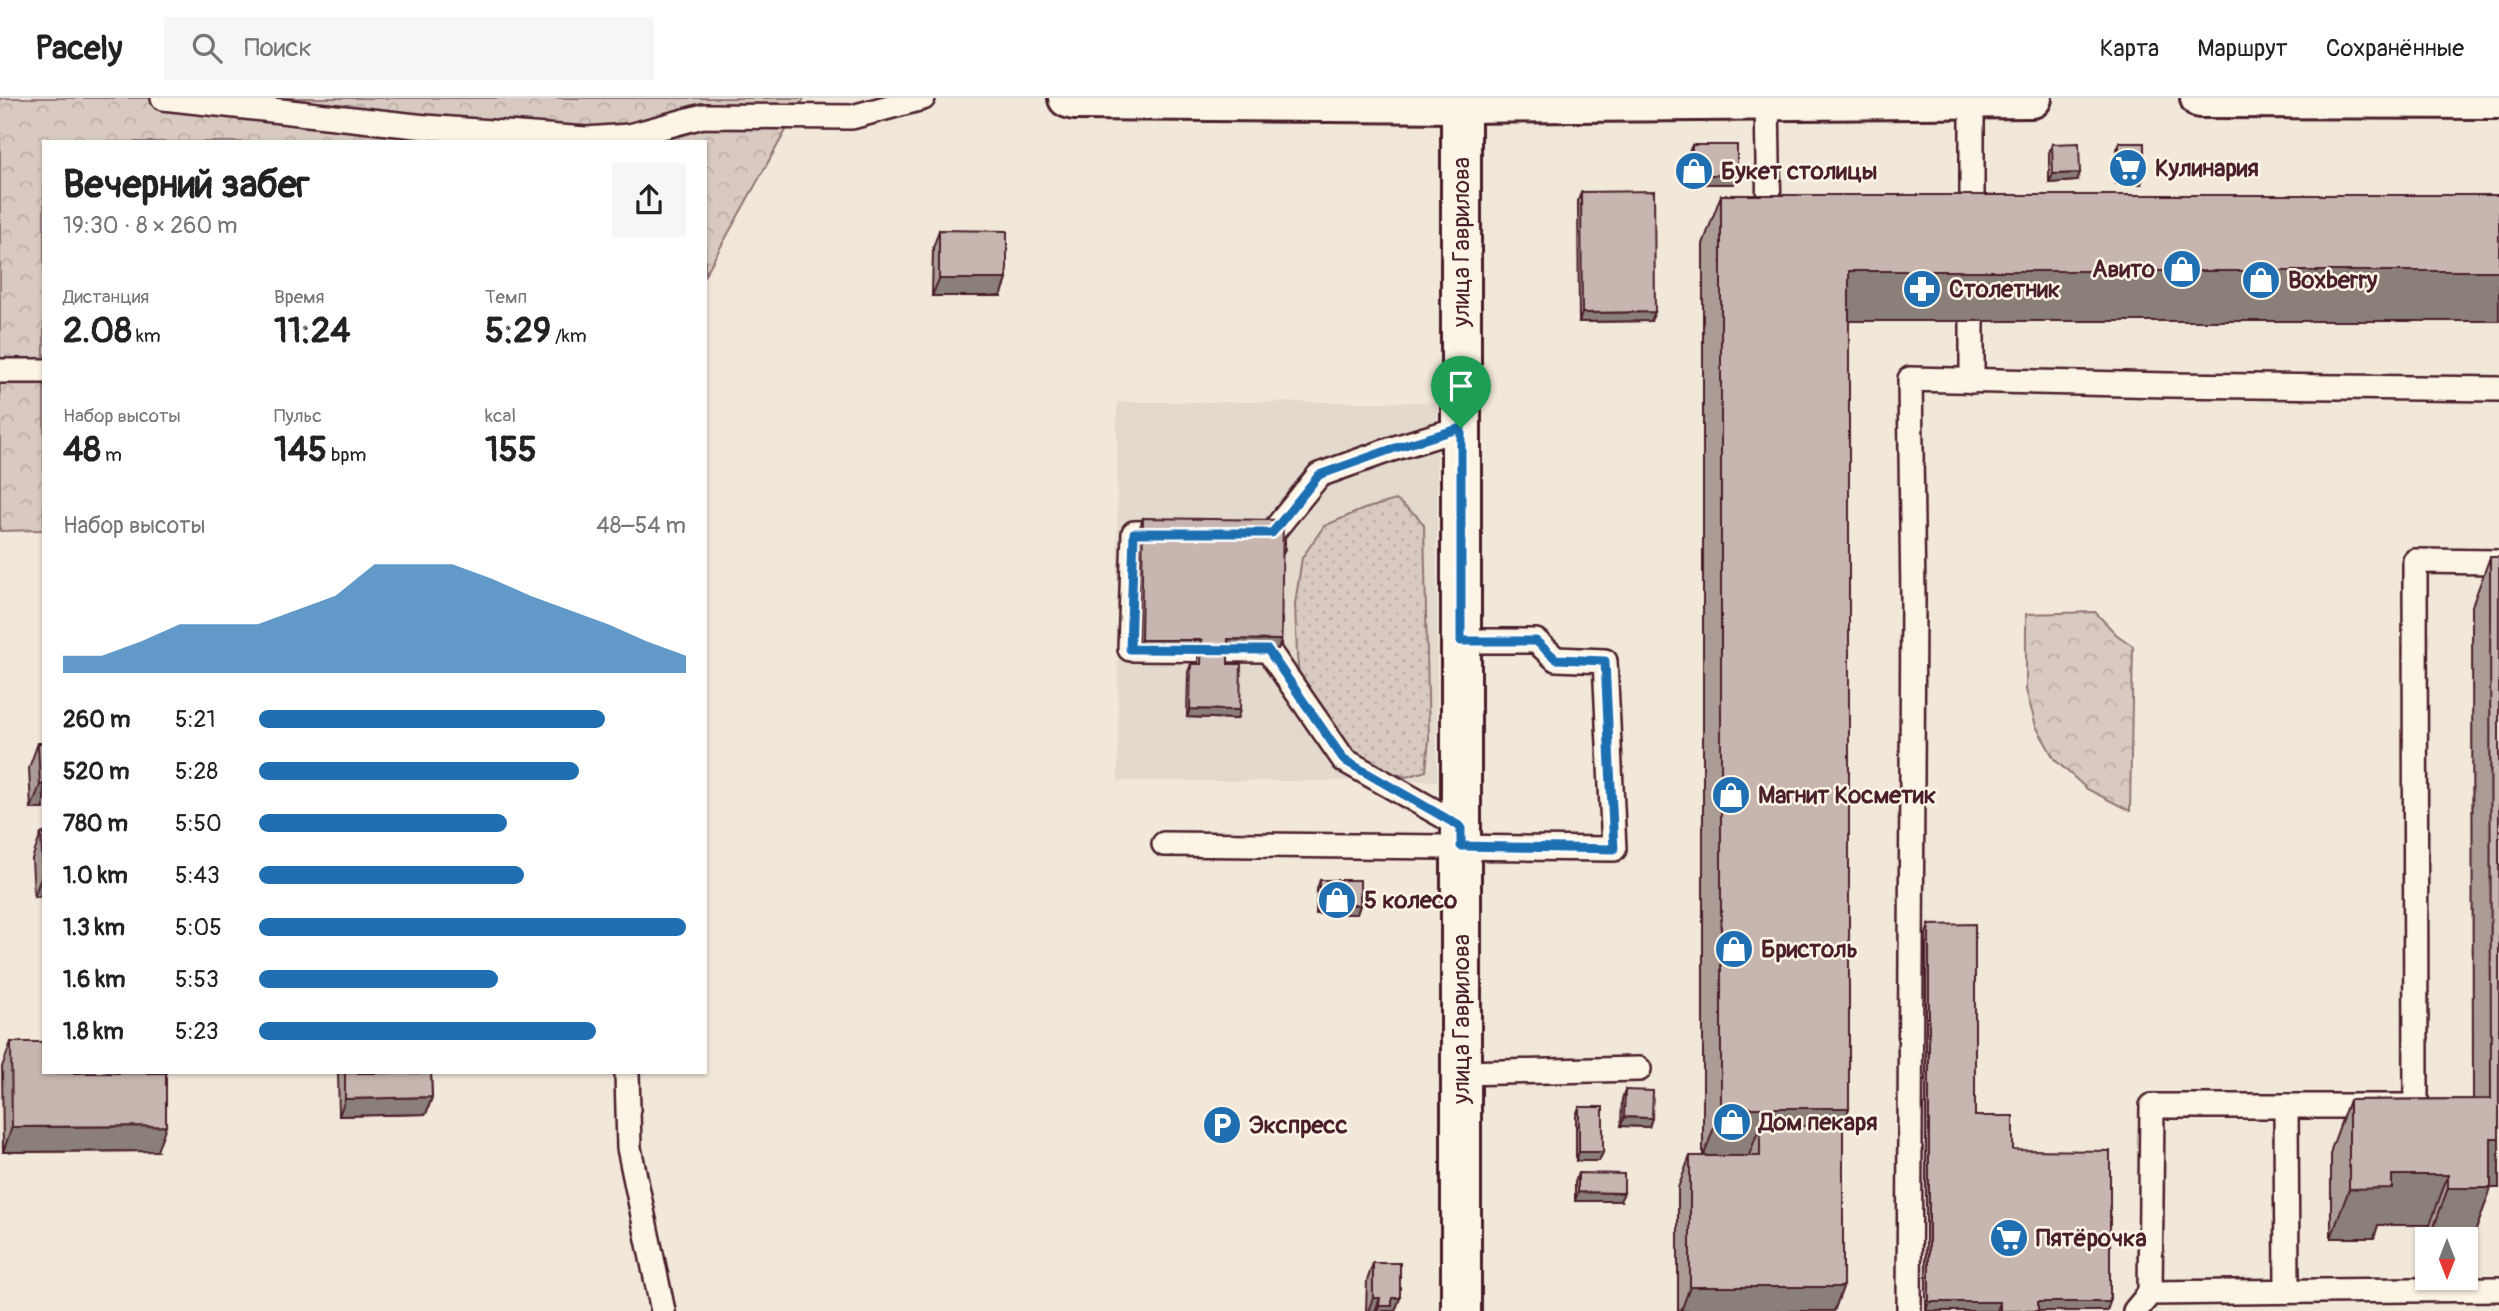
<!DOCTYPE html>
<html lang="ru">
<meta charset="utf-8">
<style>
:root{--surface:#fff;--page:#f6f6f6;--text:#222;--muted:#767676;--line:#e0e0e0;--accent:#1f6fb2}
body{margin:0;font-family:Pangolin,sans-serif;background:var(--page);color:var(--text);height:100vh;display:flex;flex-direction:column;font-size:26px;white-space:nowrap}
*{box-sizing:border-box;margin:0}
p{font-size:23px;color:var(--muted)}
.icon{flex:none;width:38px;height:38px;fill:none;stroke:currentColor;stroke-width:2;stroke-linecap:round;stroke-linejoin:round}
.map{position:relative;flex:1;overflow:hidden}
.details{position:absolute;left:42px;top:42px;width:665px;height:934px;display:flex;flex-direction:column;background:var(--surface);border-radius:0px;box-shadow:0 2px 5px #0004}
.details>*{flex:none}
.needle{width:46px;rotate:180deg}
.fabs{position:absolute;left:2415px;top:1129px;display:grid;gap:14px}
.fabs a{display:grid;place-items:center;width:63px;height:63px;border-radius:0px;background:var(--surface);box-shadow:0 2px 5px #0004;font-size:35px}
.pin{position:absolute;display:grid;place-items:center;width:60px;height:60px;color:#fff;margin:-72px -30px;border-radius:50% 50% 50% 0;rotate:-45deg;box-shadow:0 0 7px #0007}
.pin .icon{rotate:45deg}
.round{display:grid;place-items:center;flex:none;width:74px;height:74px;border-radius:0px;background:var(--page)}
.head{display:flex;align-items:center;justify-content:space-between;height:119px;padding:0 21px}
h1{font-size:38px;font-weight:700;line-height:52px}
.stats{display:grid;grid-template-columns:repeat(3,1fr);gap:10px;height:119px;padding:7px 21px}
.stats div{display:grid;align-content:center}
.stats b{font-size:35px;font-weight:700}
.stats small{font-size:19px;font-weight:400}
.stats p{font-size:19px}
.chart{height:196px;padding:14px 21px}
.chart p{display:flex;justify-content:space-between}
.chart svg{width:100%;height:126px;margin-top:7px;fill:var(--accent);opacity:.7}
ul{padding:0 21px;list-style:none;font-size:23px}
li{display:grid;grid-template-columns:112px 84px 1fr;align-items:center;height:52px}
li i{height:18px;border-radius:9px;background:var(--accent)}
header{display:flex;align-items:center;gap:42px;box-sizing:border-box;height:98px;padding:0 35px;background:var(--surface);border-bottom:2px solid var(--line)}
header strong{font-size:33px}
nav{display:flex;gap:38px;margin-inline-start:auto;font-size:24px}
.search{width:490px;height:63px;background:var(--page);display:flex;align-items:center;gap:18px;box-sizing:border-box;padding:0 24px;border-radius:0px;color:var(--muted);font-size:26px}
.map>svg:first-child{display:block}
</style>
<header>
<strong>Pacely</strong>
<div class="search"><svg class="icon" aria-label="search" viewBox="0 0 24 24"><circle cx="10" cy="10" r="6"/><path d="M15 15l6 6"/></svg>Поиск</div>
<nav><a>Карта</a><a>Маршрут</a><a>Сохранённые</a></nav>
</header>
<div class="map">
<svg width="2499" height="1213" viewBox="0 0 2499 1213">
<defs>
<pattern id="grass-dots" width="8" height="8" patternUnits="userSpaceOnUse" patternTransform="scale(1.75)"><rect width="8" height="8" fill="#d8cac0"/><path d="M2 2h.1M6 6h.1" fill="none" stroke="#bbada5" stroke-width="1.8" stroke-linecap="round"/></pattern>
<pattern id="park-crowns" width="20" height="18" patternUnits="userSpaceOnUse" patternTransform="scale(1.75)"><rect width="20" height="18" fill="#d8cac0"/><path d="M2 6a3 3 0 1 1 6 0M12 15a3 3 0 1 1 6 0" fill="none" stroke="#bbada5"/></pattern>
</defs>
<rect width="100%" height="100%" fill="#f1e8da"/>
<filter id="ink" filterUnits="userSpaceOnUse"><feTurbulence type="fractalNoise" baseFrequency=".0143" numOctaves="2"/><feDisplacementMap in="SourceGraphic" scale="14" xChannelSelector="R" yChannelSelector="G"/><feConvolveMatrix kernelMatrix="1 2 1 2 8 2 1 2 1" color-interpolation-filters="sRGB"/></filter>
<g filter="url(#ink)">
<!-- built -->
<polygon fill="#e4d9cd" points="1117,304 1437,304 1437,683 1118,683"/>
<!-- grass -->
<polygon fill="url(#grass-dots)" stroke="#917476" stroke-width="2" points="1396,402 1417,418 1424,427 1429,641 1426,673 1406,679 1376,670 1339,649 1302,606 1297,558 1295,506 1302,460 1324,428 1364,411"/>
<!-- park -->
<g fill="url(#park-crowns)" stroke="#917476" stroke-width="2">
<polygon points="0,0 804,0 705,177 705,44 44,44 44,432 0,433"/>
<polygon points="2095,514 2117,537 2133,548 2130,713 2087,691 2055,662 2036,628 2026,592 2026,516"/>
</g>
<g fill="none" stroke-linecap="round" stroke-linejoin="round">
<defs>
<g id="service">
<polyline points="163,0 425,29 586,41 629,38"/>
<polyline points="1972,0 1972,127"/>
<polyline points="1767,2 1769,125"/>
<polyline points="628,44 629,38 703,18 852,19 923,0"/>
<polyline points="1972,223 1972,283"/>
<polyline points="0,273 44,273"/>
<polyline points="1171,434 1134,435 1130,551 1268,552"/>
<polyline points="1272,449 1272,435 1319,377 1392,351 1461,330"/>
<polyline points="1269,522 1268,552 1344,662 1461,728"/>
<polyline points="1164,746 1614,751 1605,563 1556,561 1536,543 1461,543"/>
<polyline points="627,975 629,1050 663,1213"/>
<polyline points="1461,975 1639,971"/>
<polyline points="2286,1008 2287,1193"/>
<polyline points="2150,1195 2152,1008 2416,1008 2415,463 2499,464"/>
<polyline points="1909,1213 1913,500 1910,281 2168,287 2499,291"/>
<polyline points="2135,1213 2150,1195 2499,1191"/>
</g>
<polyline id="tertiary" points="1461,1213 1461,0"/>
<g id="secondary">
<polyline points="1068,0 1074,2 1461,5 2032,0"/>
<polyline points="2200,0 2499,1"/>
</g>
</defs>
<!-- service casing -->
<use href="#service" stroke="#4a1f2b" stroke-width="28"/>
<!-- tertiary casing -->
<use href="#tertiary" stroke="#4a1f2b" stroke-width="44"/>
<!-- secondary casing -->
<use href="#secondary" stroke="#4a1f2b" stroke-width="44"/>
<!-- service -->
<use href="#service" stroke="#fcf5e5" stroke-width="23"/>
<!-- tertiary -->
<use href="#tertiary" stroke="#fcf5e5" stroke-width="38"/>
<!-- secondary -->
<use href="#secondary" stroke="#fcf5e5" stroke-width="38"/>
</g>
<!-- wall -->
<g fill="#ab9d96" stroke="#4a1f2b" stroke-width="2">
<polygon points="2119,45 2141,86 2116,86 2116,54"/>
<polygon points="2052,46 2077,83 2049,85 2049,55"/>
<polygon points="1692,47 1737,77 1734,86 1688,86 1688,56"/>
<polygon points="1581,94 1651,223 1579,224 1578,103"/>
<polygon points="1721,97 2499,223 1849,223 1849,1010 1843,1028 1843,1189 1834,1213 1678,1213 1678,1090 1690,1058 1703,1058 1703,146"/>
<polygon points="939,132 1007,181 1001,198 932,198 933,150"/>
<polygon points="1143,420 1281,542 1278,551 1228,550 1228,566 1240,612 1237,621 1187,619 1188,574 1191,566 1198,566 1198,551 1138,551 1140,429"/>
<polygon points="2490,459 2499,1090 2491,1090 2473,1140 2430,1140 2430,1127 2378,1127 2374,1140 2331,1140 2331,1052 2349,1002 2473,1001 2472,508"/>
<polygon points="38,645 44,711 31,711 29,670"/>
<polygon points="44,735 44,798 34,799 32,761 41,736"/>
<polygon points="1320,782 1360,807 1357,816 1316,816 1317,791"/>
<polygon points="1929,827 1975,1018 2013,1052 2107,1213 1926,1213 1926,836"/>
<polygon points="11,944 157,1053 3,1054 2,969"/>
<polygon points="338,975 431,975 432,999 426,1016 339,1018"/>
<polygon points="1625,992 1652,1020 1649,1029 1621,1028 1622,1001"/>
<polygon points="1579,1009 1603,1054 1599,1063 1576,1063 1576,1018"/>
<polygon points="1578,1075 1620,1103 1575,1103 1575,1084"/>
<polygon points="1373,1165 1400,1200 1395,1213 1366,1213 1367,1183"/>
</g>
<!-- shaded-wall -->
<g fill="#8b7f7a" stroke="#4a1f2b" stroke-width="2">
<polygon points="2080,75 2077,83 2049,85 2053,76"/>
<polygon points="1692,77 1737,77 1734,86 1688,86"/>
<polygon points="2119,77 2144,77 2141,86 2116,86"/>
<polygon points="1849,173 2499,173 2499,223 1831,223"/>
<polygon points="939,181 1007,181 1001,198 932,198"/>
<polygon points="1655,214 1651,223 1579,224 1582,215"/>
<polygon points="1228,541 1281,542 1278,551 1225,550"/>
<polygon points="1141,542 1202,542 1198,551 1138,551"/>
<polygon points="1190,611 1240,612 1237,621 1187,619"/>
<polygon points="44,686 44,711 31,711 40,687"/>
<polygon points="43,774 44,798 34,799"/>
<polygon points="1319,807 1360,807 1357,816 1316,816"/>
<polygon points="432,999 426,1016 339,1018 345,1001"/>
<polygon points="1721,1010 1849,1010 1831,1060 1760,1028 1748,1060 1703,1060"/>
<polygon points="1624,1019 1652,1020 1649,1029 1621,1028"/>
<polygon points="166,1028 157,1053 3,1054 12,1029"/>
<polygon points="2491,1040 2499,1040 2499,1090 2473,1090"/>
<polygon points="1579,1054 1603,1054 1599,1063 1576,1063"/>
<polygon points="2392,1077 2448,1077 2430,1127 2378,1127 2374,1140 2331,1140 2349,1091"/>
<polygon points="2448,1090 2491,1090 2473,1140 2430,1140"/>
<polygon points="1578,1094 1624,1095 1620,1103 1575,1103"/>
<polygon points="1690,1189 1843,1189 1834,1213 1681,1213"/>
<polygon points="1373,1200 1380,1200 1375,1213 1368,1213"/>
<polygon points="1392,1200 1400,1200 1395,1213 1377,1213 1379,1208"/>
<polygon points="1929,1204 2000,1204 1997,1213 1926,1213"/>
<polygon points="2038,1204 2110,1204 2107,1213 2035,1213"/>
</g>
<!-- building -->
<g fill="#c7b6af" stroke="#4a1f2b" stroke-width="2">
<polygon points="2079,45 2080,75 2053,76 2052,46"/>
<rect x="2119" y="45" width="25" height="32"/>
<rect x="1692" y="47" width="45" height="30"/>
<polygon points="1654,93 1655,214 1582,215 1581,94"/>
<polygon points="1721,97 2499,97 2499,173 1849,173 1849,1010 1721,1010"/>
<polygon points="939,132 1007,133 1007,181 939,181"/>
<polygon points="1143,420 1283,422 1281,542 1228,541 1228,566 1241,566 1240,612 1190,611 1191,566 1201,566 1202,542 1141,542"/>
<polygon points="2490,459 2499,459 2499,1040 2491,1040 2491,1090 2448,1090 2448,1077 2392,1077 2392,1090 2349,1091 2349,1002 2491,1001"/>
<polygon points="38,645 44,645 44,686 40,687"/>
<polygon points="44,735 44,774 43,774 41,736"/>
<polygon points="1320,782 1360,782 1360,807 1319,807"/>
<polygon points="1975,826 1975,1018 2013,1018 2013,1052 2110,1053 2110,1204 2038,1204 2038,1213 2000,1213 2000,1204 1929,1204 1929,827"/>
<polygon points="11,944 44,944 44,975 166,975 166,1028 12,1029"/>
<polygon points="345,975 431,975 432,999 345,1001"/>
<polygon points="1625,992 1653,993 1652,1020 1624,1019"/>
<rect x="1579" y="1009" width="24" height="45"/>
<polygon points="1760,1028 1843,1028 1843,1189 1690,1189 1690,1058 1760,1058"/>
<polygon points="1578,1075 1624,1076 1624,1095 1578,1094"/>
<polygon points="1373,1165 1400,1165 1400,1200 1392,1200 1392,1208 1379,1208 1380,1200 1373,1200"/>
</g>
</g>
<g fill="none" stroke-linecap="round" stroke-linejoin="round" filter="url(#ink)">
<defs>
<polygon id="route" points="1461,330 1461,543 1536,543 1556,561 1605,563 1614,751 1461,748 1461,729 1344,662 1268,552 1130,551 1134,435 1272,435 1319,377 1392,351"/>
</defs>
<!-- route casing -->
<use href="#route" stroke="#fff" stroke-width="14"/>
<!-- route -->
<use href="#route" stroke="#1f6fb2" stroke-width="9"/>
</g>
<!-- icons -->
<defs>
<symbol id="supermarket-disc" viewBox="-11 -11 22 22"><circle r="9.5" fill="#1f6fb2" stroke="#fcf5e5"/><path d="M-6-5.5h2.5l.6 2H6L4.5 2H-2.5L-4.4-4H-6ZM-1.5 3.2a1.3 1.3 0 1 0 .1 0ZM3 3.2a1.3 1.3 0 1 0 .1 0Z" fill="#fff"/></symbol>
<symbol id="shop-disc" viewBox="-11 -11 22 22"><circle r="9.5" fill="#1f6fb2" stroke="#fcf5e5"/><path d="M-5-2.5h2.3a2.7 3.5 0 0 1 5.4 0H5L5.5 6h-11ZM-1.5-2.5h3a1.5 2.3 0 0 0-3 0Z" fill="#fff"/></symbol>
<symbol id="pharmacy-disc" viewBox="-11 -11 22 22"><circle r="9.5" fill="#1f6fb2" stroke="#fcf5e5"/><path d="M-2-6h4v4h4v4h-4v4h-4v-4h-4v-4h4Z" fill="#fff"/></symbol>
<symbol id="parking-disc" viewBox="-11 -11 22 22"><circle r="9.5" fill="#1f6fb2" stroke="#fcf5e5"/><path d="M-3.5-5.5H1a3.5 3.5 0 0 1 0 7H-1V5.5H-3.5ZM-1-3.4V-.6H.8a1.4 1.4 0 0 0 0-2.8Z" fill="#fff"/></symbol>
</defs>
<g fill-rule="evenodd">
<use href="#supermarket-disc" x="2106" y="48" width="44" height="44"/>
<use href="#shop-disc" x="1672" y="51" width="44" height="44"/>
<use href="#shop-disc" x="2160" y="149" width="44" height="44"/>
<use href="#shop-disc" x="2239" y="160" width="44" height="44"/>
<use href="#pharmacy-disc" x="1900" y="169" width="44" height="44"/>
<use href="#shop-disc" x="1709" y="675" width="44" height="44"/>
<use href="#shop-disc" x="1315" y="780" width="44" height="44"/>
<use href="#shop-disc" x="1712" y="829" width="44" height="44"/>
<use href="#shop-disc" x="1710" y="1002" width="44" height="44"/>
<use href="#parking-disc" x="1200" y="1005" width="44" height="44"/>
<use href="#supermarket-disc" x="1987" y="1118" width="44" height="44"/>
</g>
<g text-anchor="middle" stroke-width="5" stroke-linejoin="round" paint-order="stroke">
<!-- poi labels -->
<g font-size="24" font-weight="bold" fill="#4a1f2b" stroke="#fcf5e5" text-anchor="start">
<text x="2155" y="78">Кулинария</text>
<text x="1721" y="81">Букет столицы</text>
<text x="2155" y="179" text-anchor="end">Авито</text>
<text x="2288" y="190">Boxberry</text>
<text x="1949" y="199">Столетник</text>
<text x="1758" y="705">Магнит Косметик</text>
<text x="1364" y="810">5 колесо</text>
<text x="1761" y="859">Бристоль</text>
<text x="1759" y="1032">Дом пекаря</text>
<text x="1249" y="1035">Экспресс</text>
<text x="2036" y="1148">Пятёрочка</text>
</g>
<!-- street labels -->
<g font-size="24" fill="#4a1f2b" stroke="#fcf5e5">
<text transform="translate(1461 144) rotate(-90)" y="8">улица Гаврилова</text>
<text transform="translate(1461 921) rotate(-90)" y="8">улица Гаврилова</text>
</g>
</g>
</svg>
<div class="fabs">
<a><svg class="needle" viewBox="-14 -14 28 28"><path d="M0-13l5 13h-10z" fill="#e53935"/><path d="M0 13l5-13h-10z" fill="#767676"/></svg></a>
</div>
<div class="pin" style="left:1461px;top:330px;background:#1e9e55"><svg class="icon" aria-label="arrive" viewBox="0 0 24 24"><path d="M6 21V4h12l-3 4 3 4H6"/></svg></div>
<section class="details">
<div class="head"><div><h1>Вечерний забег</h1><p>19:30 · 8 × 260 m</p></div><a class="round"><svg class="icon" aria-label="share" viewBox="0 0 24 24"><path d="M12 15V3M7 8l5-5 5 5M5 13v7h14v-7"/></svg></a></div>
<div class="stats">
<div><p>Дистанция</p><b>2.08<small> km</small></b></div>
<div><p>Время</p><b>11:24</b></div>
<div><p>Темп</p><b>5:29<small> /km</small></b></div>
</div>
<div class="stats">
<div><p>Набор высоты</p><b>48<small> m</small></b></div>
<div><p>Пульс</p><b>145<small> bpm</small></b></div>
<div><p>kcal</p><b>155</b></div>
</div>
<div class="chart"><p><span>Набор высоты</span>48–54 m</p>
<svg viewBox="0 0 160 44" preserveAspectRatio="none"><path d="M0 44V38L10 38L20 33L30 27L40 27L50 27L60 22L70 17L80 6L90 6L100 6L110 11L120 17L130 22L140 27L150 33L160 38V44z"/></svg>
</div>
<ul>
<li><b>260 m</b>5:21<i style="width:81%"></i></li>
<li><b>520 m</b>5:28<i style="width:75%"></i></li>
<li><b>780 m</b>5:50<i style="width:58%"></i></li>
<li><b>1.0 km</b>5:43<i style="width:62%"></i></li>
<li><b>1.3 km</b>5:05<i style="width:100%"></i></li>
<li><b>1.6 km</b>5:53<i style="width:56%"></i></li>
<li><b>1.8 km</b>5:23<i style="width:79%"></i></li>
</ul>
</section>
</div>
